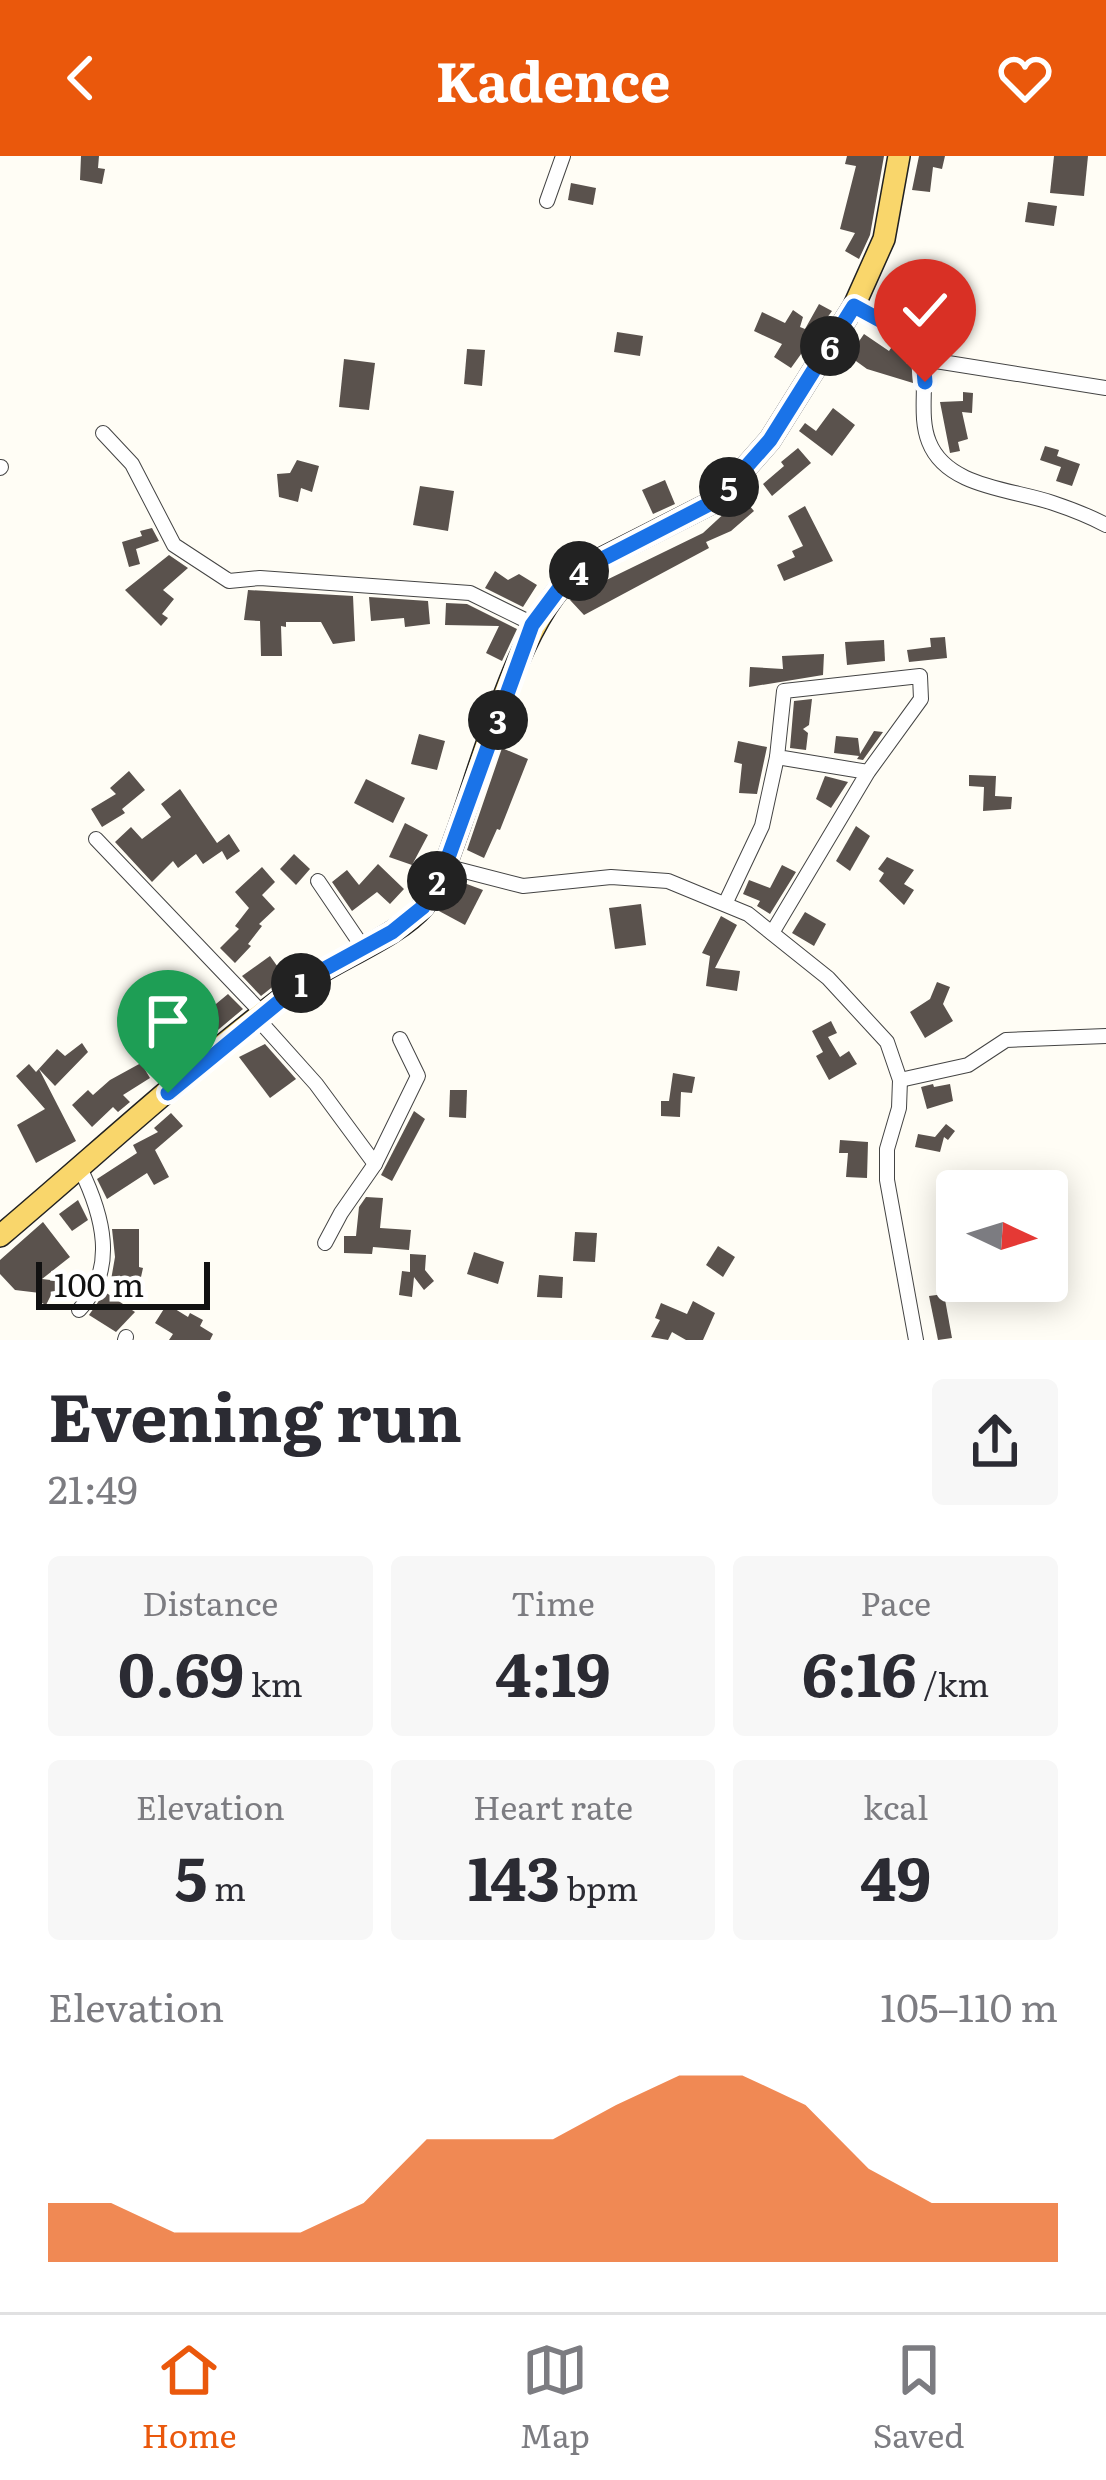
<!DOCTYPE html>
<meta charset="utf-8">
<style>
:root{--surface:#fff;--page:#f7f7f7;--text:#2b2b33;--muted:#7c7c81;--line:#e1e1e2;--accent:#ea580c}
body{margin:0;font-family:Literata,serif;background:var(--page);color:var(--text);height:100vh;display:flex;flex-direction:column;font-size:45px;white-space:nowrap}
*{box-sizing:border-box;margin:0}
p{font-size:39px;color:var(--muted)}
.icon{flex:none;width:66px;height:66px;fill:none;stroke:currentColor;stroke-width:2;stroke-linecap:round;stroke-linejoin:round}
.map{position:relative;height:1184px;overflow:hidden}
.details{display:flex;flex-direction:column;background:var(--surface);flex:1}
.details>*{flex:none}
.needle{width:78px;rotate:94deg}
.controls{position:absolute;left:936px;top:1014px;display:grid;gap:24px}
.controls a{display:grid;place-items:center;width:132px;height:132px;border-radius:12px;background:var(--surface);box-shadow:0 6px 30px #0003;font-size:60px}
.scale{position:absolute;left:36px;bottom:30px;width:174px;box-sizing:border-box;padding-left:12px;border:6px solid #111;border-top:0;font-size:33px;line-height:42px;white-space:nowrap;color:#111;-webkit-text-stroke:9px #fff;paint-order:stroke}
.pin{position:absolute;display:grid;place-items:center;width:102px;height:102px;color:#fff;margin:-123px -51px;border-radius:50% 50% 50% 0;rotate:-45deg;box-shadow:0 0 12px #0007}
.pin .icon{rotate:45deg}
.km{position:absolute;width:60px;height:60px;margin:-30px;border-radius:50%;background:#222;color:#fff;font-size:33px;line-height:60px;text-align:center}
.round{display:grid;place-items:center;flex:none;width:126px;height:126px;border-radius:12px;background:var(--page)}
.summary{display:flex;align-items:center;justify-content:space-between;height:204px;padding:0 48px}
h1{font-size:66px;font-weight:700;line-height:90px}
.figures{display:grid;grid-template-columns:repeat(3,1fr);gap:18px;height:204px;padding:12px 48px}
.figures div{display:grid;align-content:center;border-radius:12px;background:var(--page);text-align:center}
.figures b{font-size:60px;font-weight:700}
.figures small{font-size:33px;font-weight:400}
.figures p{font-size:33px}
.chart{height:336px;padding:24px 48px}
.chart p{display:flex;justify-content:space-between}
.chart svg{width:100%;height:216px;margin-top:12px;fill:var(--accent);opacity:.7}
header{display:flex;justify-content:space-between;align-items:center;height:156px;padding:0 48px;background:var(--accent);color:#fff;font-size:54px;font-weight:700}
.dock{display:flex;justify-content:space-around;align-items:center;height:168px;border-top:3px solid var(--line);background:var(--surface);font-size:33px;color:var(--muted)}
.dock a{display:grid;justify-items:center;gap:6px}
.dock .current{color:var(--accent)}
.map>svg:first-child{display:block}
</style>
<header><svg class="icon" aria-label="back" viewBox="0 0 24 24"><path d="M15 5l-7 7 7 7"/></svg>Kadence<svg class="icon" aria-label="heart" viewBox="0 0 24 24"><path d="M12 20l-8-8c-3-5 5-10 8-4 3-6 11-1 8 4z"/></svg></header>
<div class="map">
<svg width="1106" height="1184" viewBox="0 0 1106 1184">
<rect width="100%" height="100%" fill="#fffdf5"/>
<!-- building -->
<g fill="#5a524d">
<polygon points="81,0 99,0 98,12 105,13 102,28 80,24"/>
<polygon points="847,0 884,0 870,79 859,103 845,95 855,77 840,73 856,10 845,8"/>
<polygon points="919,0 945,0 942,13 933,11 930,36 912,34"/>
<polygon points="1054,0 1088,0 1084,40 1050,37"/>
<polygon points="571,27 596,32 593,49 568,44"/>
<polygon points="1028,46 1057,50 1054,70 1025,66"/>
<polygon points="819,148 832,155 791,212 774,201 782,188 754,175 762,156 785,167 793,154 803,161 800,171 805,173"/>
<polygon points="617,176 643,180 640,200 614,196"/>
<polygon points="864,178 889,195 896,185 906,191 910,201 906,207 912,209 913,227 867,213 849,200"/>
<polygon points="467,193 485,194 482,230 464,228"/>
<polygon points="344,203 375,207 369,254 339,251"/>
<polygon points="963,236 973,237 972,257 962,256 968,283 958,286 960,295 950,297 940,246 963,245"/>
<polygon points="833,252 855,269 832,300 799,275 805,267 816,275"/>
<polygon points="1045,290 1059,294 1057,300 1080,308 1072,330 1056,325 1061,311 1040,304"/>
<polygon points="798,292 811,307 772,340 763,328 784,310 781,306"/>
<polygon points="297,304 319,310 312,336 301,332 298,346 279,341 277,318 290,317"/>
<polygon points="665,324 675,348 653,358 642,334"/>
<polygon points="420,330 454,335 448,375 413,369"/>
<polygon points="742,341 754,355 731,375 706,386 709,392 584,459 570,444 589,426 592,431 703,377"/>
<polygon points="805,350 833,405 784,425 777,409 795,401 792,395 803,390 788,360"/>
<polygon points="152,372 159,385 136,393 140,408 129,411 122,386 142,380 140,375"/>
<polygon points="169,399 188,412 163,434 174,443 162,458 168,462 161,470 125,434"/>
<polygon points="495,415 508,424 519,418 537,429 523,451 485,432"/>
<polygon points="248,434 353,440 355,485 333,488 321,466 286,466 286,471 281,470 282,500 261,500 260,465 244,464"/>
<polygon points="369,441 428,445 430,468 405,471 404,462 371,465"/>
<polygon points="446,447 467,448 517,473 502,505 486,497 499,470 445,469"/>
<polygon points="945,481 947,502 909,506 907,494 931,491 930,482"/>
<polygon points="884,484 885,505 847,509 845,486"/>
<polygon points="824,498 823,519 749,531 750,511 783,513 782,500"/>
<polygon points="812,543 809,569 803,573 808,577 806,594 790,592 794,545"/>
<polygon points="874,575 883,576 863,604 857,603 859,600 834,597 836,580 858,582 860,598"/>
<polygon points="419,578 445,585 437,614 411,608"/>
<polygon points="738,585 767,591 757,638 739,637 742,608 734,606"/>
<polygon points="502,592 528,603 500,674 497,673 484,702 467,694"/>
<polygon points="129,615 145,634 122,653 125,657 102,671 91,653 116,638 110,632"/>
<polygon points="969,619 996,620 995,640 1012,641 1011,653 983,655 984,631 969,630"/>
<polygon points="825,620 848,626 831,652 816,643"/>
<polygon points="366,623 405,642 393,667 354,647"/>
<polygon points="180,633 217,687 229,678 240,695 227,704 222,695 203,708 196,698 178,712 173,705 152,726 115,686 131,671 142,683 171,661 161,648"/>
<polygon points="405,667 428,679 412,709 389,701"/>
<polygon points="856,670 870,680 850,715 836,705"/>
<polygon points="294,698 310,713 296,729 280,713"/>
<polygon points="887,701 914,714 904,728 914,734 904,749 879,725 884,717 878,713"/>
<polygon points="378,708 404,733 390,748 377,736 352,755 332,726 347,714 359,729"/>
<polygon points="782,709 796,716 770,758 757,750 760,745 743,738 749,724 770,732"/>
<polygon points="262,711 275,726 262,739 275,753 259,768 262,770 248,788 251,790 235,807 220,792 239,773 235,770 249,752 235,736"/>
<polygon points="456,724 483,734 465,769 439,755"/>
<polygon points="641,748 646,789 615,793 609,752"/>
<polygon points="805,756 826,768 814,790 792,777"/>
<polygon points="721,760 737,769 715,812 740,815 737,835 706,830 710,800 702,797"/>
<polygon points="270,800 285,821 261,840 242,820"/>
<polygon points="937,826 950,831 943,848 953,865 925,882 910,856 930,843"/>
<polygon points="228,838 243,853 200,889 196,885 170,913 150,895 173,869 177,873 194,857 199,862"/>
<polygon points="831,865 837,877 828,881 840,901 849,895 857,908 829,924 816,900 823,896 812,875"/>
<polygon points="82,887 88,896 55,930 39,913 76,985 36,1007 17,969 45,953 16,920 29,908 36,916 57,893 65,900"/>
<polygon points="265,888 296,923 270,942 239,901"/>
<polygon points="141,907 150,922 123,939 130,946 118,956 113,951 92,971 72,949 88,934 93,939 110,924"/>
<polygon points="673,917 695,921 692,937 681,936 680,961 661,960 661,945 669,945"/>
<polygon points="933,928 934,931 950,928 953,945 927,953 921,931"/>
<polygon points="450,934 467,934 466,962 449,961"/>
<polygon points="414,955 425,963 392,1025 381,1019"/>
<polygon points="171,957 183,970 155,994 169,1021 154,1029 147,1017 107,1043 97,1023 137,997 133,989 158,976 154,972"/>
<polygon points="946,968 955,975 948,984 944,981 940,996 915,991 918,978 935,981"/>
<polygon points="840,984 868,986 867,1022 846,1021 848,997 839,997"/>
<polygon points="366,1041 383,1042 380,1072 411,1074 409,1094 373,1091 372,1098 344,1097 344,1080 356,1080 359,1051"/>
<polygon points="78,1044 88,1064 72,1075 59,1058"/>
<polygon points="43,1066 70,1101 42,1123 59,1125 57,1140 51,1139 46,1149 36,1144 40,1137 15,1134 0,1118 0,1104"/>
<polygon points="112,1073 139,1073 139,1111 143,1112 139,1130 111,1124 115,1101"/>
<polygon points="575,1076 597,1077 595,1106 573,1105"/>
<polygon points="718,1090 735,1101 723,1121 706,1109"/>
<polygon points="474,1096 504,1106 498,1128 467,1118"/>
<polygon points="410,1098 426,1099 425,1114 434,1125 424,1134 414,1121 412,1141 399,1139 402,1115 410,1116"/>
<polygon points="539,1119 563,1121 562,1142 537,1141"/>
<polygon points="105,1136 135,1156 116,1176 89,1159"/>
<polygon points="944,1138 952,1182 938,1184 929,1140"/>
<polygon points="693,1145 715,1157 703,1184 686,1184 672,1176 668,1184 651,1181 660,1164 655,1162 661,1147 687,1158"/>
<polygon points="167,1148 188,1161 190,1157 203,1164 200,1170 213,1178 210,1184 169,1184 173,1178 155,1167"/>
</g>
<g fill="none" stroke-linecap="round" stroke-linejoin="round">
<defs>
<g id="street">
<polyline points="547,45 563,0"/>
<path d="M854,150L915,183C933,215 916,254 929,286C947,332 1013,333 1053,347C1071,353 1089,360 1106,369"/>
<polyline points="923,203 1106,232"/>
<polyline points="103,277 132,308 174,389 229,425 260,422 470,437 533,468"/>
<polyline points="0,312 1,311"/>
<polyline points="96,683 262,857"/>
<polyline points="445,710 523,730 611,721 668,725 748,758 828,822 887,886 900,924 899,952 887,993 887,1024 916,1184"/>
<polyline points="318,725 362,790"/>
<polyline points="725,748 762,670 777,601"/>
<polyline points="772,777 868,616 921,543 920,520 784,535 777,601 868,616"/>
<polyline points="256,861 316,928 375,1008"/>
<polyline points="900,924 968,909 1006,884 1106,880"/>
<polyline points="325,1087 341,1057 375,1008 418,920 400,883"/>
<path d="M79,1154C118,1113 103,1059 80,1012"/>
<polyline points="125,1184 126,1181"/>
</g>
<path id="primary" d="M0,1080C97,998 191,910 293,834C328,807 398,781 423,751C440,731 448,701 457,677C483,605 520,461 577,415L717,344L770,284L854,150L884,83L899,0"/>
</defs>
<!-- street casing -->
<use href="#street" stroke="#444" stroke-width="16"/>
<!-- primary casing -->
<use href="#primary" stroke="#222" stroke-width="24"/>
<!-- street -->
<use href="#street" stroke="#fff" stroke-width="14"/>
<!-- primary -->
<use href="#primary" stroke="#f9d66b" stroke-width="21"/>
</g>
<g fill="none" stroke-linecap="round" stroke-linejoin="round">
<defs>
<polyline id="route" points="168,937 308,822 392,776 423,751 445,710 532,469 564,426 577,416 717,344 770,284 854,150 915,183 923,203 925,226"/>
</defs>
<!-- route casing -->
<use href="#route" stroke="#fff" stroke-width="24"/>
<!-- route -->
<use href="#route" stroke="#1a73e8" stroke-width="15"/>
</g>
</svg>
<div class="controls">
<a><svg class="needle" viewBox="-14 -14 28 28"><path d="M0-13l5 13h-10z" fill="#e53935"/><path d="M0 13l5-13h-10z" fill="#7c7c81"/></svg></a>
</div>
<div class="scale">100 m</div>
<div class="pin" style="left:168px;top:937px;background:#1e9e55"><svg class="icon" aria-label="arrive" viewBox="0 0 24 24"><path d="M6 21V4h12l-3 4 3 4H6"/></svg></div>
<div class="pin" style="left:925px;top:226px;background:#d93025"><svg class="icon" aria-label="check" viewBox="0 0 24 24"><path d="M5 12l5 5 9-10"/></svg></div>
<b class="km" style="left:301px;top:827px">1</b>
<b class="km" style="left:437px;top:725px">2</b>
<b class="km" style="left:498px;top:564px">3</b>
<b class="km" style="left:579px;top:415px">4</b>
<b class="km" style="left:729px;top:331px">5</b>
<b class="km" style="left:830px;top:190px">6</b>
</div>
<section class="details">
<div class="summary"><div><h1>Evening run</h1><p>21:49</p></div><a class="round"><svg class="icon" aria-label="share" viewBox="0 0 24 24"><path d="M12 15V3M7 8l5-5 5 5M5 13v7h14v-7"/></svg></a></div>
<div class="figures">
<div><p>Distance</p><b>0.69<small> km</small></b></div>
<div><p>Time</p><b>4:19</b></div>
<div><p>Pace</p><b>6:16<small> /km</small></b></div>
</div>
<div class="figures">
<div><p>Elevation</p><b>5<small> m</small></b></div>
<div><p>Heart rate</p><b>143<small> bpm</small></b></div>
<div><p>kcal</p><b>49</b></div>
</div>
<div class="chart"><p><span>Elevation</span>105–110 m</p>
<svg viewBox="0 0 160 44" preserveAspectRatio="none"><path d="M0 44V32L10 32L20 38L30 38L40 38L50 32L60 19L70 19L80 19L90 12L100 6L110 6L120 12L130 25L140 32L150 32L160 32V44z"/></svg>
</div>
</section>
<nav class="dock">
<a class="current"><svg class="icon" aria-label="home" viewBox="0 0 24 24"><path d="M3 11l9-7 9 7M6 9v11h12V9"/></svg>Home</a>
<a><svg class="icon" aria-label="map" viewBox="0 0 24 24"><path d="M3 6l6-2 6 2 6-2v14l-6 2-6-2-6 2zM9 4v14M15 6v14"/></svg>Map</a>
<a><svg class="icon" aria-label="saved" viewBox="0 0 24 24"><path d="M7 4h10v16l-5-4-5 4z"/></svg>Saved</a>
</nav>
